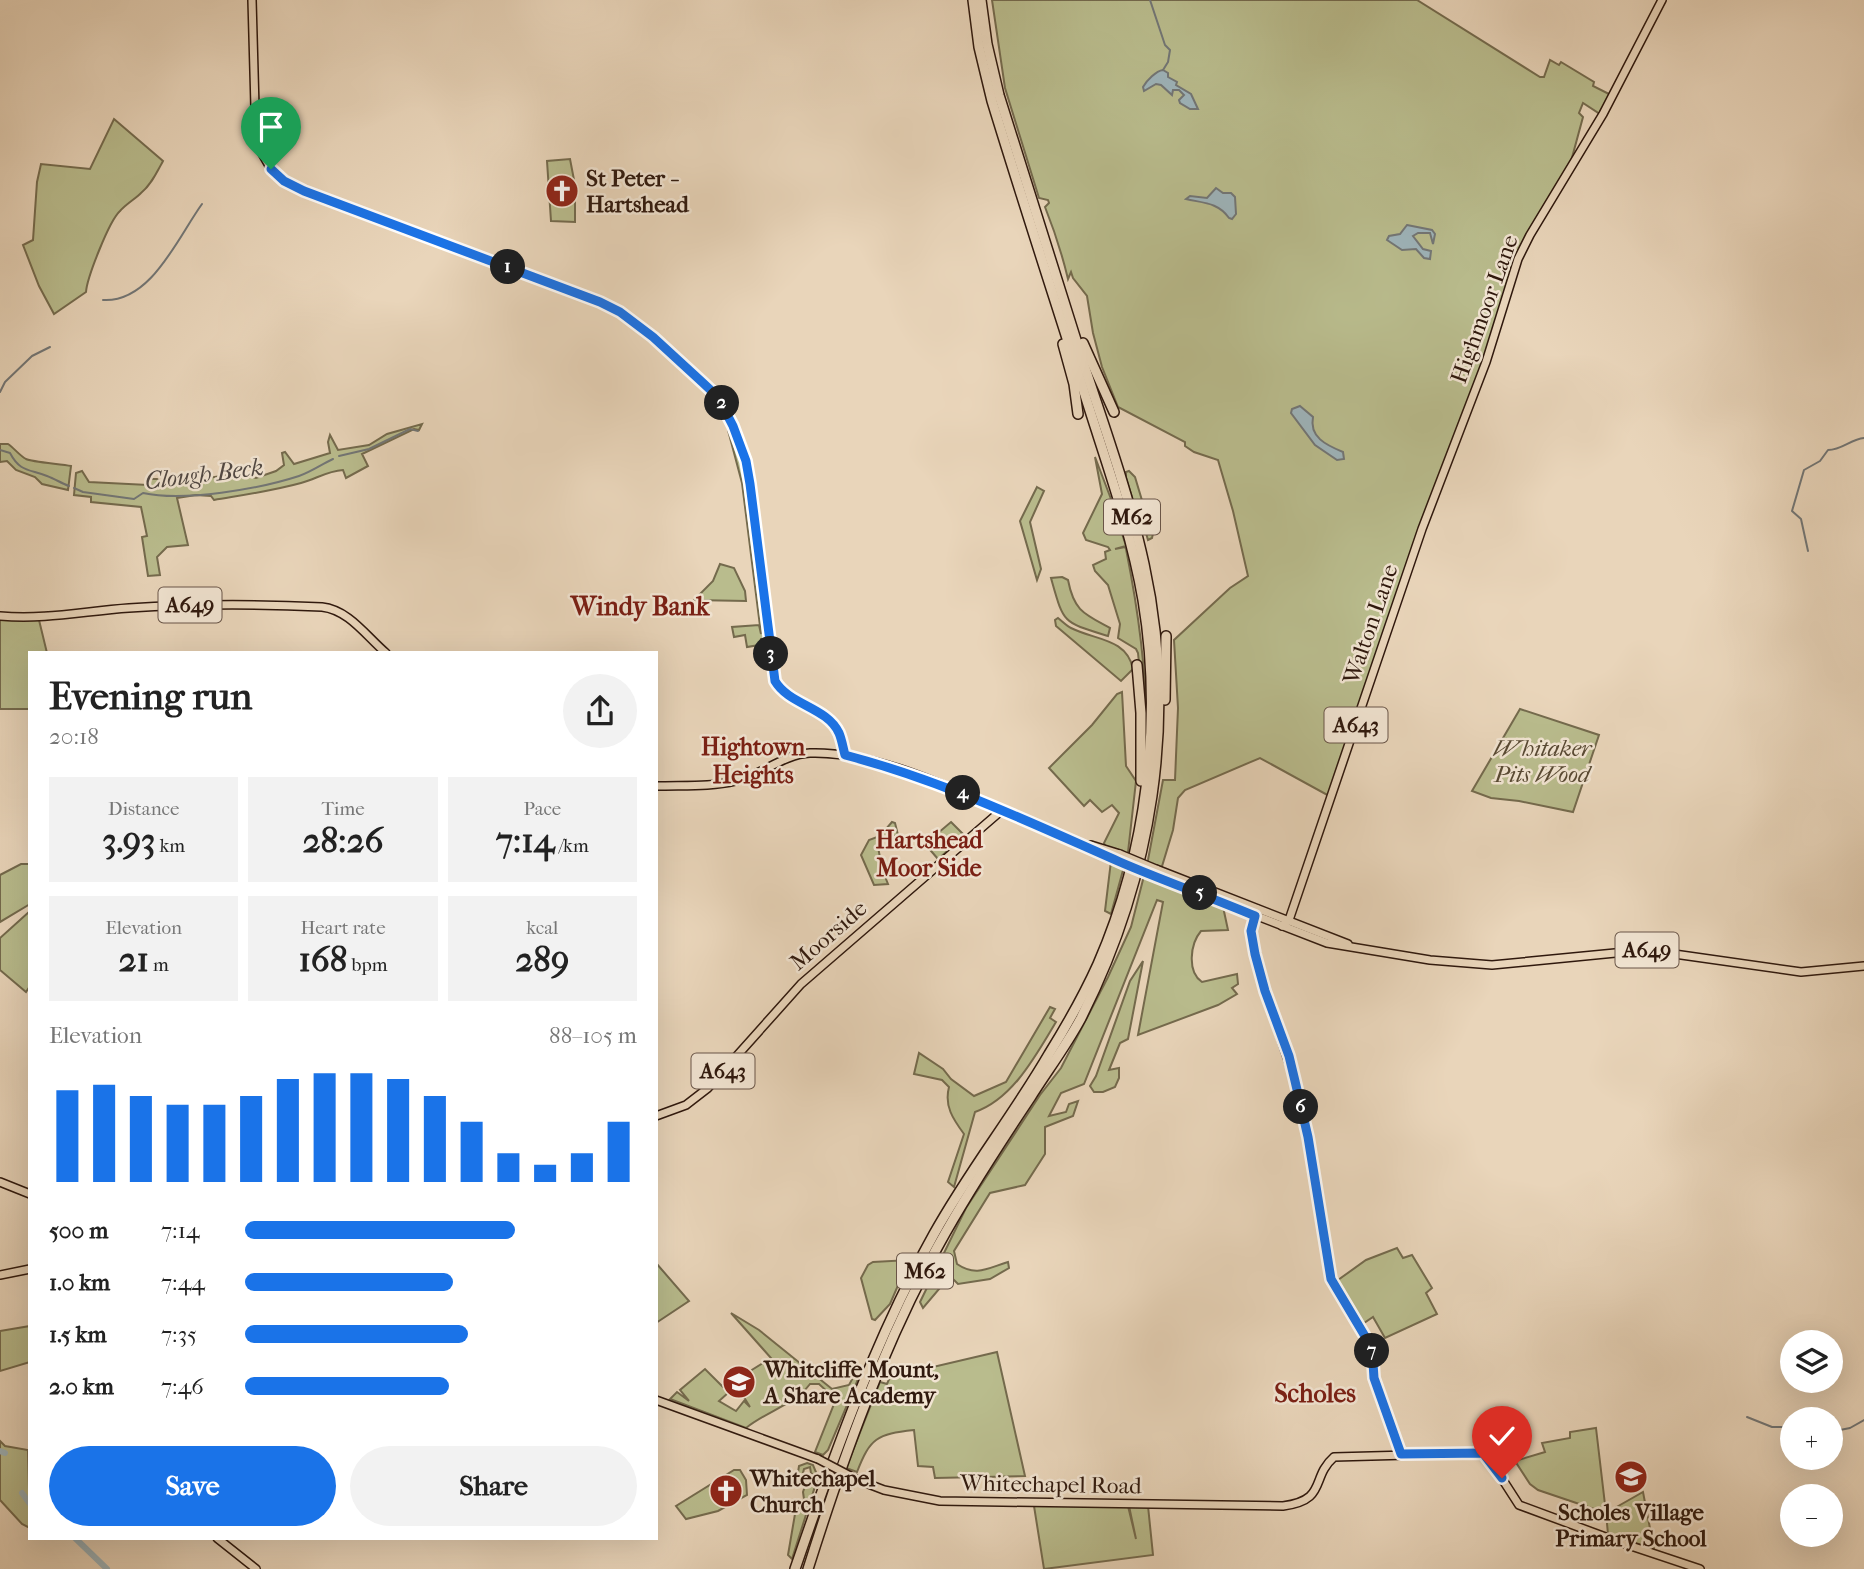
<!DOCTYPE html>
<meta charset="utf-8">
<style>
:root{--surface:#fff;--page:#f2f2f2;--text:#222;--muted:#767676;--accent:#1a73e8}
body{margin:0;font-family:"IM FELL French Canon",serif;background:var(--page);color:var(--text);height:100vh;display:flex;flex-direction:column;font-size:26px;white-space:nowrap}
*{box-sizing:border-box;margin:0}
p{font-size:23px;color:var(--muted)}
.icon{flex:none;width:38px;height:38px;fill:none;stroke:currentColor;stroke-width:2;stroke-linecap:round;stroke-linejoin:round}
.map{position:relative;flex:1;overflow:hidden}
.details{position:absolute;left:28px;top:651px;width:630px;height:889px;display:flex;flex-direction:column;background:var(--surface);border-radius:0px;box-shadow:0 7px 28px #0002}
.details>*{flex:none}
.tools{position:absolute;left:1780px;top:1330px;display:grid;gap:14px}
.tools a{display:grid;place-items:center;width:63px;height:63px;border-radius:50%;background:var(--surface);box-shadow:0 7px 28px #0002;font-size:35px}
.pin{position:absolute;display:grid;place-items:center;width:60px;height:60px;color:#fff;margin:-72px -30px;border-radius:50% 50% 50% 0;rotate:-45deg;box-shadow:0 0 7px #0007}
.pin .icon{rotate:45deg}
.km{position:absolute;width:35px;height:35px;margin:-18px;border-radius:50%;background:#222;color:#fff;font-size:19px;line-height:35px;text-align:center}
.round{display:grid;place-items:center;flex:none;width:74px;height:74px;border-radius:37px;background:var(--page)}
.head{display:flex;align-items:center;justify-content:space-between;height:119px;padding:0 21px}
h1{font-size:38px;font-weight:700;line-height:52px}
.stats{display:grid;grid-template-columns:repeat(3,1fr);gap:10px;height:119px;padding:7px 21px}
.stats div{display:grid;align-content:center;border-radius:0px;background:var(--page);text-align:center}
.stats b{font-size:35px;font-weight:700}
.stats small{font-size:19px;font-weight:400}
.stats p{font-size:19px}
.chart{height:196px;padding:14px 21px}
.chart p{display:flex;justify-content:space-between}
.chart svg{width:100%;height:126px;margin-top:7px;stroke:var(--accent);stroke-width:6}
.button{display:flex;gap:14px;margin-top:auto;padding:14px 21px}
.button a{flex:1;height:80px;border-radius:42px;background:var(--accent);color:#fff;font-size:28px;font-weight:700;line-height:80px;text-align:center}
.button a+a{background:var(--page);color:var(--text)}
ul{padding:0 21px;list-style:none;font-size:23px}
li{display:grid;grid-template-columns:112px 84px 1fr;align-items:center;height:52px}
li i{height:18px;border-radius:9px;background:var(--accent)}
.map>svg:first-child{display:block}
</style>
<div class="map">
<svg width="1864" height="1569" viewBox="0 0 1864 1569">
<rect width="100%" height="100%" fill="#e9d5ba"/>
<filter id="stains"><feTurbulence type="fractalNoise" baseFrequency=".00286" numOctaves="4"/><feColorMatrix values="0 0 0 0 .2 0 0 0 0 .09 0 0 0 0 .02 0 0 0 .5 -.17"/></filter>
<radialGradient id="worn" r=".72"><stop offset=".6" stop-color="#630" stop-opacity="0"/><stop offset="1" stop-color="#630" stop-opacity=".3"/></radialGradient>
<!-- green -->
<g fill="#b9bc8d" stroke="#746a4d" stroke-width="2">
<path d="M992,0H1417L1540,77H1544L1550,60L1559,65L1561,62L1594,82L1593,86L1611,95L1600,114L1583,103L1579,113L1583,117L1567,176L1530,235L1422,529L1331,797L1260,758L1185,790L1178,798L1173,830L1160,873L1250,909L1222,902L1228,930L1201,931C1190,944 1187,972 1202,982L1237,974L1238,984L1232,988L1237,994L1218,1005L1138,1035L1163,902L1157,900L1084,1084L1061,1093L1049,1116L1066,1112L1069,1104L1078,1101L1073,1116L1045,1127V1154L1025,1185L990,1193L954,1251L957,1264C976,1277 988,1268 1008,1262L1009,1268L990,1279L958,1284L950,1276L923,1308L920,1302L966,1208L1040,1095L1061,1068L1108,977L1131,927L1148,860L1163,780H1175L1178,708L1174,640L1230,588L1248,576L1233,511L1218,460L1194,452L1185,446V442L1118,407L1102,367L1093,333L1087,296L1073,278L1071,272L1068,279C1062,254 1055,232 1045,207L1049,203L1048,200L1039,198L1005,88Z"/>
<path d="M114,119L163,161C157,172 151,185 141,193C135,199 126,204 120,211C109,221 87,278 86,292L54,314L39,286L23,245L33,240L37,182L41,164L90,169Z"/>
<polygon points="570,159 575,185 575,222 551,221 547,161"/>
<path d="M422,424L419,430L414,429L362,454L368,466L346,478L343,470C327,471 316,479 301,483C272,491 243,495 214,500L211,496L196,495L177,498L188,545L167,547L157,557L160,575L148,576L142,537L147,536L141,507L91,502V497L74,495L76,473L82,471L89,482L148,485L151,479H157L164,484H170L240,473L256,478L276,471L284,465L282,453L285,452L294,464L330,453L328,442L330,435L338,450L369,445L387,434Z"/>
<polygon points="733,426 746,461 768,634 764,635 765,639 761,639 759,645 747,647 745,635 734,637 732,627 759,625 761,634 742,483 728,430"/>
<path d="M0,444H8C14,448 19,455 26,459C32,462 61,464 71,466L68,490L42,484L35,477L16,470L7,461L0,462Z"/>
<path d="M1095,457L1111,499L1126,546L1115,549L1125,547L1126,549C1138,609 1147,669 1146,731L1138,653L1136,649L1118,638L1120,624L1108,585L1095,571L1093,565L1106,559L1105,552L1110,550L1108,547L1086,540L1083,533L1102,494Z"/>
<polygon points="1129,471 1135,477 1147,517 1152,519 1154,529 1152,538 1148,540 1144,526 1141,526 1126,478 1126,472"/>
<polygon points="1037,487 1044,491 1030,522 1041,569 1037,580 1020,521"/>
<polygon points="720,564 734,568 745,591 746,601 694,600 713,581"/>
<path d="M1062,577L1068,580C1074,611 1084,614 1110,628L1108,636C1062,622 1064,624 1051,578Z"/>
<path d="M1058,618C1062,621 1067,626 1071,628C1094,640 1127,638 1133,669L1121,681L1056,626L1055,620Z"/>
<polygon points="0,619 39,620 47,653 30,653 30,709 0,709"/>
<polygon points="1122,692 1126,766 1136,781 1128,852 1111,914 1105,911 1111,861 1104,843 1119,813 1112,805 1102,812 1090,800 1084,806 1049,768 1092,725 1117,694"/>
<polygon points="1520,709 1599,735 1573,812 1519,801 1491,798 1472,791"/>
<polygon points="892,822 895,823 898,835 877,841 882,869 888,884 874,885 861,855 869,840 880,836"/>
<polygon points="951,822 965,836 938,859 925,844"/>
<polygon points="21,864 30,864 30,904 0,922 0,875"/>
<polygon points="30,911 30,986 26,992 0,970 0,938"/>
<polygon points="1143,961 1128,1039 1120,1043 1109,1070 1119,1068 1119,1078 1115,1087 1103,1092 1094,1092 1090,1086 1096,1076 1130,981"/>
<path d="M1050,1007L1055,1009L1050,1018L1056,1022C1036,1055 1013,1099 975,1112L954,1187L948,1182L964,1134C953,1119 944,1106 949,1087L942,1080L914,1074L919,1053L943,1069L951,1079L974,1096L1006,1082Z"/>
<polygon points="1397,1248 1403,1258 1412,1255 1432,1288 1426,1293 1437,1314 1385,1338 1373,1317 1361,1325 1338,1285 1338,1280 1366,1260"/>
<polygon points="909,1260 890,1304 875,1320 872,1319 861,1278 868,1265 873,1262"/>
<polygon points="656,1263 689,1301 656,1323"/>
<path d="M731,1313L759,1330L832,1389L849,1385L855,1374L859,1377L828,1450L823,1455L815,1452L834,1404L831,1395L819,1384H810C794,1405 767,1411 746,1428L670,1399L677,1392L689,1401L680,1390L705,1369L723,1387L729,1388V1392L719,1401L736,1411L744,1401L750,1407L734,1381L771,1358Z"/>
<polygon points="30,1326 30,1362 0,1371 0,1331"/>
<path d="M997,1352L1025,1476L935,1478L933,1467L918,1466L914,1430C877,1434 870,1438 857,1472L846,1468L880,1382L887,1384L890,1377Z"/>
<polygon points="1596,1428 1606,1513 1643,1492 1654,1549 1608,1534 1606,1513 1538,1490 1530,1484 1515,1461 1545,1452 1542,1443 1570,1438 1570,1432"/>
<polygon points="0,1441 5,1446 28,1450 30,1528 22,1524 0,1500"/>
<polygon points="807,1463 813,1465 818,1477 792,1559 788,1555 795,1514 804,1499 803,1492 808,1477 812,1477 814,1475 811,1473 810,1467 804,1469 803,1473 807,1481 803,1486 796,1485 799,1466"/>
<polygon points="734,1470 740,1470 746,1480 747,1495 718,1511 686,1519 676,1506"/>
<polygon points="1034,1506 1128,1506 1136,1539 1129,1506 1148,1506 1153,1555 1044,1569"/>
</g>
<!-- water -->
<g fill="#9eb5bc" stroke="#727676" stroke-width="2">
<path d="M1163,70L1168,73V77L1177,82L1176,85L1191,94L1198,109H1190L1180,103L1179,100L1184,95L1179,90H1173L1172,95L1161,85L1156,84L1144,91L1143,87C1147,80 1156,71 1163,70Z"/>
<path d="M1216,188L1223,193H1231L1235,197L1236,214L1232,219L1229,218C1218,202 1202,203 1186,199L1190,196L1207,198Z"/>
<polygon points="1407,225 1432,230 1435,234 1433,244 1430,233 1418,233 1413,236 1423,249 1431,251 1430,259 1424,258 1416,249 1402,250 1387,240 1389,236 1400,234"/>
<path d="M1300,406L1313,417C1309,437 1326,445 1343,452L1344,459L1337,460L1315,445L1291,413L1292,409Z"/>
</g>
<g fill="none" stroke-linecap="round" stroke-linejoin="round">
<!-- stream -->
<g stroke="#727676" stroke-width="2">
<polyline points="1150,0 1165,45 1170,50 1168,62 1163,70"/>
<path d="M103,300C151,303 178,237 202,204"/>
<polyline points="0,392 5,382 32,356 50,347"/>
<path d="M0,450L10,453C20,472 29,469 47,476C55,479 61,483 69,486"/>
<polyline points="339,456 369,449 410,429 418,431"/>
<path d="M74,488L83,492L134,499L143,493C184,502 259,489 299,476C311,472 322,464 333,459"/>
<path d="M1808,551L1801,519L1792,511L1804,470L1820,461L1828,450C1842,450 1851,439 1864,438"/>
<polyline points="1747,1417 1772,1427 1792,1427"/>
<polyline points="1830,1432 1850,1428 1864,1420"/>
</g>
<!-- river -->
<g stroke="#9eb5bc" stroke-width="6">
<polyline points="0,1451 5,1453"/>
<polyline points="22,1493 30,1504"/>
<polyline points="75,1538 107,1569"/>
</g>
<defs>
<g id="major">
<path d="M252,0L256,143L271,169L284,181L341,206L600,302L620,312L653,337L710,390L724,406L733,426L746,461L750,484L775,681C789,705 827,707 839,733C842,740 843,748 845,755"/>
<path d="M0,616C45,620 85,611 129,608C193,604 258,604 322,607C349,610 366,636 386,653"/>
<path d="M656,786C683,785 710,787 736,781C761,775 784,754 810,753C871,751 942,784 997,808C1038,826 1079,843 1119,861"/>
<polyline points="1091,845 1120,854"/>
<polyline points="1156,869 1348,944"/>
<polyline points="1154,876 1327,943 1430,960 1492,965 1646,950 1801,972 1864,966"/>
<polyline points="1257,909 1251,931 1255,954 1265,991 1295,1081 1308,1137 1331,1279 1372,1348 1375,1378 1401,1454"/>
<polyline points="1282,926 1289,920 1422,529 1486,362 1518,259 1530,235 1603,114 1662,0"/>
<polyline points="656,1116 686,1105 708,1088 801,984 1002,810"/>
<polyline points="0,1182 30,1194"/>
<polyline points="0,1275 30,1269"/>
<polyline points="656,1400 818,1459"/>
<path d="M858,1480L884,1490L940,1501L1283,1506C1328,1500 1310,1478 1334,1457L1483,1453L1490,1460L1519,1505L1619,1542L1700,1569"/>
<polyline points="217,1538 256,1569"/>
</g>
<g id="highway">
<polyline points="1083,343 1114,412"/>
<polyline points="1063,344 1074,384 1078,414"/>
<polyline points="1137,665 1141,713 1141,781"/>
<polyline points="1165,700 1166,636"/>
<path d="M795,1569C834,1455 875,1340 934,1234C969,1171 1013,1116 1049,1054C1067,1025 1084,995 1098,964C1147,852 1163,720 1143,600C1131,530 1106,462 1085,395C1054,297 1022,199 992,101L979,47L973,0"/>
<path d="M808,1569C843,1458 882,1348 938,1246C966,1195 998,1146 1030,1098C1047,1071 1066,1046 1081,1018C1152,877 1178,719 1144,564C1129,495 1104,426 1082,359C1054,271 1026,183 999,95L987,44L981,0"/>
</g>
</defs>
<!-- major casing -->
<use href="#major" stroke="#2f180d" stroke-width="10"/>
<!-- highway casing -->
<use href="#highway" stroke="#2f180d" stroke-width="12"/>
<!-- major -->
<use href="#major" stroke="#e9d5ba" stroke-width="7"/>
<!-- highway -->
<use href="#highway" stroke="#e9d5ba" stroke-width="9"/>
<defs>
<g id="major-bridge">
<polyline points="1120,854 1156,869"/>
<polyline points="1119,861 1154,876"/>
<polyline points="818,1459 858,1480"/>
</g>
</defs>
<!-- major-bridge casing -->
<use href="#major-bridge" stroke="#2f180d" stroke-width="10" stroke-linecap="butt"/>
<!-- major-bridge -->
<use href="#major-bridge" stroke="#e9d5ba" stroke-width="7"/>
</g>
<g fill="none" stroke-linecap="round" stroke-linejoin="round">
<defs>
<path id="route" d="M271,169L284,181L304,191L600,302L620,312L653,337L702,382L718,397L733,426L746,461L750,484L775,681C789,705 827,707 839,733C842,740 843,748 845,755C941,780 1029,822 1120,862C1164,881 1210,897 1255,916L1251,931L1255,954L1265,991L1289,1056L1295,1081L1308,1137L1331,1279L1372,1348L1374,1378L1401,1454L1483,1453L1502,1478"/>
</defs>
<!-- route casing -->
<use href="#route" stroke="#fff" stroke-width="14"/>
<!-- route -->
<use href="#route" stroke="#1a73e8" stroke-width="9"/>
</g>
<!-- icons -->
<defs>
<symbol id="church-disc" viewBox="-11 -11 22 22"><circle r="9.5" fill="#8f2418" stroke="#f1e4d2"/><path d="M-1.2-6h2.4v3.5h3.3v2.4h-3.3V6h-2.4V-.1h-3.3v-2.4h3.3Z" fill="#fff"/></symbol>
<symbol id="school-disc" viewBox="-11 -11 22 22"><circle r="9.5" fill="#8f2418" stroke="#f1e4d2"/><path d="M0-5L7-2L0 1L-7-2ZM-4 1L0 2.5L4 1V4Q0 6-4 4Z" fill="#fff"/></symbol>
</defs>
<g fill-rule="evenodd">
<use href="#church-disc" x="543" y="172" width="38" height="38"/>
<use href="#school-disc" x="720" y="1363" width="38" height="38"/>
<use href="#school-disc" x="1612" y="1458" width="38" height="38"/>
<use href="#church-disc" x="707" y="1472" width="38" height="38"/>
</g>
<g text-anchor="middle" stroke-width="5" stroke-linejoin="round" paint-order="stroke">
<!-- shield labels -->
<g fill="#f1e4d2" stroke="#695548" stroke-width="2">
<rect x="1104" y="499.5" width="56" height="35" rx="5"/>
<rect x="158.5" y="587.5" width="63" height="35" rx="5"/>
<rect x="1324.5" y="707.5" width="63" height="35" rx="5"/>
<rect x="1615.5" y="932.5" width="63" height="35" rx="5"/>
<rect x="691.5" y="1053.5" width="63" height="35" rx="5"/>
<rect x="897" y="1253.5" width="56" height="35" rx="5"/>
</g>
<g font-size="21" font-weight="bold" fill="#2f180d">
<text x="1132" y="524">M62</text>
<text x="190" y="612">A649</text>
<text x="1356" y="732">A643</text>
<text x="1647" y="957">A649</text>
<text x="723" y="1078">A643</text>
<text x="925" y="1278">M62</text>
</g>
<!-- poi labels -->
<g font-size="23" font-weight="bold" fill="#2f180d" stroke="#f1e4d2" text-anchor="start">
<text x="586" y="186">St Peter -<tspan x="586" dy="26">Hartshead</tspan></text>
<text x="764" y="1377">Whitcliffe Mount,<tspan x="764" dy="26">A Share Academy</tspan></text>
<text x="750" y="1486">Whitechapel<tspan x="750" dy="26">Church</tspan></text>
<text x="1631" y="1520" text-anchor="middle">Scholes Village<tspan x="1631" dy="26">Primary School</tspan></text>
</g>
<!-- street labels -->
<g font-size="23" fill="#2f180d" stroke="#f1e4d2">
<text transform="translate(1484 309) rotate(-70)" y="8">Highmoor Lane</text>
<text transform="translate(1370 624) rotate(-71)" y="8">Walton Lane</text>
<text transform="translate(828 935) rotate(-41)" y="8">Moorside</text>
<text transform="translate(1051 1484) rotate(1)" y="8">Whitechapel Road</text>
</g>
<!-- park labels -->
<g font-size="23" font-style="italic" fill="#584933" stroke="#f1e4d2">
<text x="1542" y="756">Whitaker<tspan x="1542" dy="26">Pits Wood</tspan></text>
</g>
<!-- water labels -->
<g font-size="24" font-style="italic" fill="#504742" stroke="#f1e4d2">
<text transform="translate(204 474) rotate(-7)" y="8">Clough Beck</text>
</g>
<!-- neighbourhood labels -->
<g font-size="24" font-weight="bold" fill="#7a1f14" stroke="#f1e4d2">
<text x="753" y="755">Hightown<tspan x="753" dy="28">Heights</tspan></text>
<text x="929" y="848">Hartshead<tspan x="929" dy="28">Moor Side</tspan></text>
</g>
<!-- quarter labels -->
<g font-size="26" font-weight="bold" fill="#7a1f14" stroke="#f1e4d2">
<text x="640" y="615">Windy Bank</text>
<text x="1315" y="1402">Scholes</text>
</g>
</g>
<rect width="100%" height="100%" filter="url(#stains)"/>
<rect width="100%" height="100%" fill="url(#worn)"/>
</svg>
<div class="tools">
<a><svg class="icon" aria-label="layers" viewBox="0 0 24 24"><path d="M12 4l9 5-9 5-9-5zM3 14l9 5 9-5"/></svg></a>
<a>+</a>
<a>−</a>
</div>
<div class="pin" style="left:271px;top:169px;background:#1e9e55"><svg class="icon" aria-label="arrive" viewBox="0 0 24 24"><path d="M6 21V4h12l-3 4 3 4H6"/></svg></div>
<div class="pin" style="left:1502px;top:1478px;background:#d93025"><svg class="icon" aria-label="check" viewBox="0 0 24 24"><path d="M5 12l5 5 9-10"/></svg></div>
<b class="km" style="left:508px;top:267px">1</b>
<b class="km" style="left:722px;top:403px">2</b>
<b class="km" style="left:771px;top:654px">3</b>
<b class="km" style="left:963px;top:793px">4</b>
<b class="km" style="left:1200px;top:893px">5</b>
<b class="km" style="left:1301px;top:1107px">6</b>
<b class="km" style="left:1372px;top:1351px">7</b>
<section class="details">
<div class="head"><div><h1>Evening run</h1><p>20:18</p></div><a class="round"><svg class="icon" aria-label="share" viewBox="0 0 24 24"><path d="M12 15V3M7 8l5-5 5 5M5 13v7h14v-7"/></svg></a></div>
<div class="stats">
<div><p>Distance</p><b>3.93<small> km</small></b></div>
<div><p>Time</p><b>28:26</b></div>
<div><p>Pace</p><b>7:14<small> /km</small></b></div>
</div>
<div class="stats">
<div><p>Elevation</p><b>21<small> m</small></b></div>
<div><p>Heart rate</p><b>168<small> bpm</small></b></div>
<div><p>kcal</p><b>289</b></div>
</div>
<div class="chart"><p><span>Elevation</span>88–105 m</p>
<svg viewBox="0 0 160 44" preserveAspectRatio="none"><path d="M5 44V12M15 44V10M25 44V14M35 44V17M45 44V17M55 44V14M65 44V8M75 44V6M85 44V6M95 44V8M105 44V14M115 44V23M125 44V34M135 44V38M145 44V34M155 44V23"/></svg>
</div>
<ul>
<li><b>500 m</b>7:14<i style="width:69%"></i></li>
<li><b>1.0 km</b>7:44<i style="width:53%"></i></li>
<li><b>1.5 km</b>7:35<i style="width:57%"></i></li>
<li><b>2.0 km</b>7:46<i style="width:52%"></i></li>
</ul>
<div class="button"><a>Save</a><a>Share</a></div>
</section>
</div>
